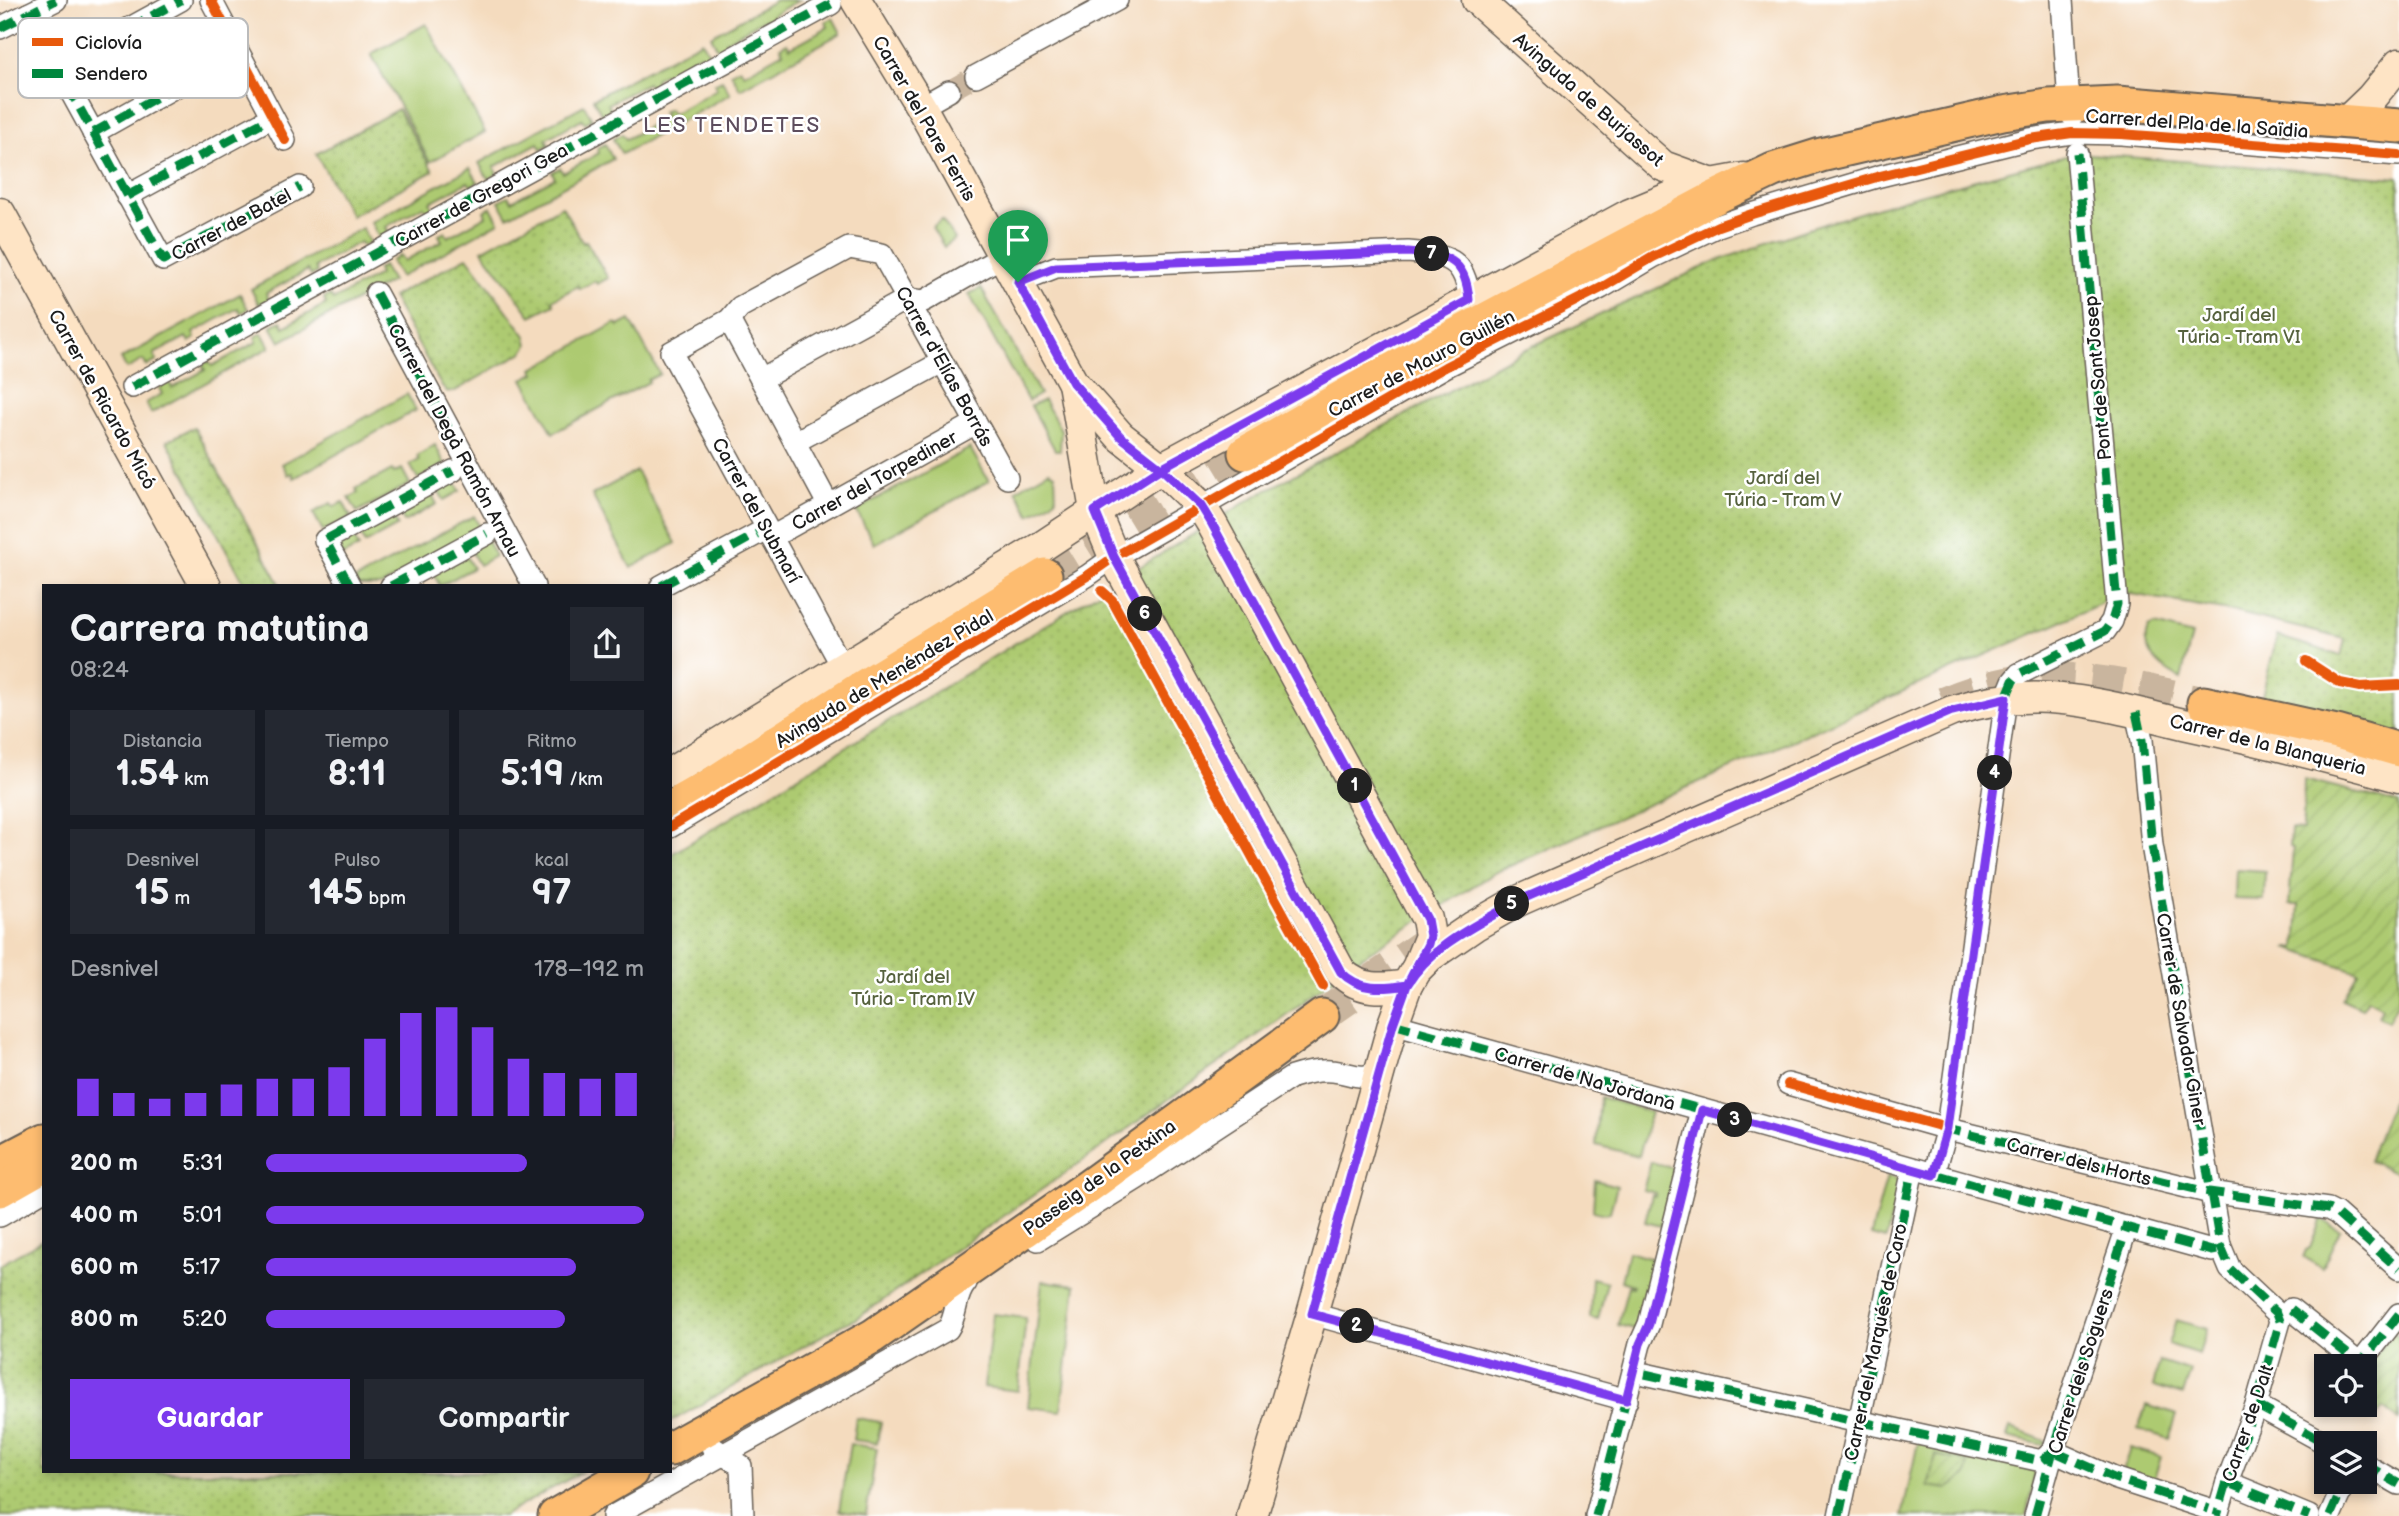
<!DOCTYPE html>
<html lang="es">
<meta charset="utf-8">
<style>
:root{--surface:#171b24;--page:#242831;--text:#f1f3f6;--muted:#9ea1a6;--accent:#7c3aed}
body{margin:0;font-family:"Balsamiq Sans",sans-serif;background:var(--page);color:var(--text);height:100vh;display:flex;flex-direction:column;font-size:26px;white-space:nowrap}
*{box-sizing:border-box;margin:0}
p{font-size:23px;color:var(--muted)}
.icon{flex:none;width:38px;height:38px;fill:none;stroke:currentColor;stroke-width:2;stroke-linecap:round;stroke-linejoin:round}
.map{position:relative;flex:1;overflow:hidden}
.panel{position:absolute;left:42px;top:584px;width:630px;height:889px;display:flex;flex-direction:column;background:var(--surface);border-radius:0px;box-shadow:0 4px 10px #0003}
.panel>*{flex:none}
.fabs{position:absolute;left:2314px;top:1354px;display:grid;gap:14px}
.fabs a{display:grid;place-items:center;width:63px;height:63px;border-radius:0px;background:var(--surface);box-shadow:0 4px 10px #0003;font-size:35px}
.pin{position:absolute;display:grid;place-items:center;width:60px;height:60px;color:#fff;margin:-72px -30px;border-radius:50% 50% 50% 0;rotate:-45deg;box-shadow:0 0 7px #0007}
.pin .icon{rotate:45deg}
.km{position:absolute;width:35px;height:35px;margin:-18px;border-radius:50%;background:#222;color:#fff;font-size:19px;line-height:35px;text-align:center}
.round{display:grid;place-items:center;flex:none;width:74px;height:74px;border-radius:0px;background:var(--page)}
.summary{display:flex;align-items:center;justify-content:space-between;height:119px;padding:0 28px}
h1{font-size:38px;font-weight:700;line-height:52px}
.figures{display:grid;grid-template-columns:repeat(3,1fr);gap:10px;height:119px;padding:7px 28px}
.figures div{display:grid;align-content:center;border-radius:0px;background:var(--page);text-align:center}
.figures b{font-size:35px;font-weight:700}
.figures small{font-size:19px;font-weight:400}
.figures p{font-size:19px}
.chart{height:196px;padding:14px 28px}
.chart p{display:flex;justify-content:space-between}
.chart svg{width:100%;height:126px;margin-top:7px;stroke:var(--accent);stroke-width:6}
.primary-button{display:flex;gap:14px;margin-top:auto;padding:14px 28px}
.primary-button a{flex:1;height:80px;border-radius:0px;background:var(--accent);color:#fff;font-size:28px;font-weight:700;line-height:80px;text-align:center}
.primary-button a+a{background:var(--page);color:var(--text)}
ul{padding:0 28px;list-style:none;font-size:23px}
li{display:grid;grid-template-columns:112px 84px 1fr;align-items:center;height:52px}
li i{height:18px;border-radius:9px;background:var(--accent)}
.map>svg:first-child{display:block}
</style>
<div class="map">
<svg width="2399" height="1516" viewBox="0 0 2399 1516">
<defs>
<pattern id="park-dots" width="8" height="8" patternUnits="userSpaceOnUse" patternTransform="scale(1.75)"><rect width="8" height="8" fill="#adca71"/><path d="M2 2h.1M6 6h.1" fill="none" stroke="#94ad61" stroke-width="1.8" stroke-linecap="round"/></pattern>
<pattern id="garden-furrows" width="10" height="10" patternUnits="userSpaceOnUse" patternTransform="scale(1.75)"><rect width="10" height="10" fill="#adca71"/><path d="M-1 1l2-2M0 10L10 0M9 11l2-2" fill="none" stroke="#94ad61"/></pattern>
</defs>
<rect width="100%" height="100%" fill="#fff"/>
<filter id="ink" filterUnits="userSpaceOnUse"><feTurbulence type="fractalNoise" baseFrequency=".0143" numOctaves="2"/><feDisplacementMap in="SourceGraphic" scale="14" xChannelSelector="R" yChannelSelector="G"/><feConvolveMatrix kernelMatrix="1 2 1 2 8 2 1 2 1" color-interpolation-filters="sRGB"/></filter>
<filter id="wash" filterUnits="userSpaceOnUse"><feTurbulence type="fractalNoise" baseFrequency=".00686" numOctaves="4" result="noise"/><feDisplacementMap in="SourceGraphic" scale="28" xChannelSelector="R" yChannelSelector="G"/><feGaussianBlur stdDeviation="1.57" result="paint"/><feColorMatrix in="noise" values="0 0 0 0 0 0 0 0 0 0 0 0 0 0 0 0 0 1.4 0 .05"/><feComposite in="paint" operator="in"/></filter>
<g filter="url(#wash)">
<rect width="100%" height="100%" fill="#f4dbbe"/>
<!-- grass -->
<g fill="#adca71" stroke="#647346" stroke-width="2">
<polygon points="776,0 799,0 772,15 774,21 768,24 765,19 726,41 729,47 719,52 711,36"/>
<polygon points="833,18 841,33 740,89 731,73 740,68 744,74 783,52 780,47 787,43 790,48 828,27 826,22"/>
<polygon points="426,24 485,132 430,162 371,54"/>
<polygon points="702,41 710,55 703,59 700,54 655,79 657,85 651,88 647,83 608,104 611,110 602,115 593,99"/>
<polygon points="722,80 730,94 622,154 613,139 622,134 626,139 665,117 662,112 669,109 672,114 717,89 714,84"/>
<polygon points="584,105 592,119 585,123 582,119 546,139 549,145 541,149 538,143 494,167 497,174 488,179 479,163"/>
<polygon points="605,144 613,159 508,217 499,201 508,196 512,201 555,178 552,172 560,168 563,173 599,153 597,148"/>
<polygon points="470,168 478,182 471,186 468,182 430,202 433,208 427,211 423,206 386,227 389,233 379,238 371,222"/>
<polygon points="491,207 499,222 400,277 391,261 400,255 404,261 442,241 439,235 445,232 448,237 486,216 484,211"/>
<polygon points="942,220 955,239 944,247 932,227"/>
<polygon points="362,228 370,243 363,246 360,242 315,267 317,272 311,276 308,270 266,293 269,300 259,305 251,289"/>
<polygon points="383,266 392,281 280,342 271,326 281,321 284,327 326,304 324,298 330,295 333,300 379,275 377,270"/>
<polygon points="981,288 1040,394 1028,401 969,294"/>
<polygon points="240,294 248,309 241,313 238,308 193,333 195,338 189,342 186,337 154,354 157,361 147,366 143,360 127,369 121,359"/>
<polygon points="630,320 660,374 648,380 649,382 553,433 523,379 535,373 533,369 616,323 619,326"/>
<polygon points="262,333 270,347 151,413 146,403 162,394 159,388 169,382 172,388 205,370 202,365 208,361 212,366 257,342 255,337"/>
<polygon points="407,394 416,410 294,478 292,473 288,475 282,464"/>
<polygon points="1044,400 1061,430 1060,450 1055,450 1031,406"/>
<polygon points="435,445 445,464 418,479 410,465 419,460 417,456"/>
<polygon points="970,448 989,481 874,544 856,510"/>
<polygon points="402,469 410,484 357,512 349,498 358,493 356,489 392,470 394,473"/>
<polygon points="636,471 676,543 631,568 592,495"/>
<polygon points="1049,471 1055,474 1056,499 1030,515 1016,490"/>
<polygon points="451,476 460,491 444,500 435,485"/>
<polygon points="428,488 437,504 404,522 396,506"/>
<polygon points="343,502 351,517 323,531 313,513 331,503 334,507"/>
<polygon points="389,510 398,526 365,544 357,528"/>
<polygon points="474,516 482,531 381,586 358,586 355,580"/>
<polygon points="350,531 359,547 342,556 333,540"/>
<polygon points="486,539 495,556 479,565 469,548"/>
<polygon points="463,551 473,568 440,586 431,569"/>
<path d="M2155,625L2192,635L2181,679C2162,669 2138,652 2148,628Z"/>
<polygon points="2235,869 2265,871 2264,900 2234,899"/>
<polygon points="1600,1097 1651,1112 1639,1156 1596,1145"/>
<polygon points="1651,1162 1676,1169 1661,1226 1645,1222 1652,1195 1655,1196 1656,1193 1643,1190"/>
<polygon points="1887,1176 1901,1180 1886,1239 1871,1235"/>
<polygon points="1595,1180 1617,1186 1610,1212 1605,1214 1593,1211"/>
<polygon points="2321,1219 2340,1230 2322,1268 2303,1257 2306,1250 2310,1248"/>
<polygon points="1628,1252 1653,1259 1635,1329 1618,1325 1628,1286 1632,1287 1633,1285 1621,1281"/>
<polygon points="1592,1278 1607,1282 1598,1320 1590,1318"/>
<polygon points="1042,1281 1076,1285 1061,1411 1028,1407"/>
<polygon points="993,1314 1026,1318 1018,1391 984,1387"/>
<polygon points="2176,1320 2207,1329 2199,1354 2168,1344"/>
<polygon points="2160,1361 2191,1371 2183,1395 2153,1386"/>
<polygon points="2146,1405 2177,1415 2169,1439 2138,1429"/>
<polygon points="856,1418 881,1422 877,1443 853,1440"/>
<polygon points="2010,1428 2046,1441 2044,1445 2007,1437"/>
<polygon points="1918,1442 1975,1455 1975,1459 1986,1461 1987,1458 2036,1469 2026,1516 1902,1516"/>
<polygon points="850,1444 877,1448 866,1515 839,1511"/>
<polygon points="2130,1448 2161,1457 2153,1482 2123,1472"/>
</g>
<!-- park -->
<g fill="url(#park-dots)" stroke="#647346" stroke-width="2">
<polygon points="398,109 433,171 351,216 316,154"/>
<polygon points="2077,153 2399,178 2399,739 2263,700 2262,696 2277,636 2341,656 2345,639 2235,612 2132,594 2104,600 2100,604 1494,873 1359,959 1301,1004 1094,1153 856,1319 843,1324 670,1422 670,855 1254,497 1522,351 1714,262 1808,229 1908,198"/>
<polygon points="562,206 583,243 586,241 608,278 597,284 595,281 580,289 578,286 552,300 554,304 531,316 482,250"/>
<polygon points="467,257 526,336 528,345 523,352 455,391 447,392 442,387 392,297"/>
<polygon points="194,427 281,586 246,586 167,441"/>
<polygon points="44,1239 44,1472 581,1472 503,1516 0,1516 0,1265"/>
</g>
<!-- garden -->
<g fill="url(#garden-furrows)" stroke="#647346" stroke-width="2">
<polygon points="2304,779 2399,803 2399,1000 2388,1021 2378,1016 2382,1007 2367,999 2362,1008 2342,999 2358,972 2287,948 2296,948 2299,905 2289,905 2293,848 2290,847 2291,829 2303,830"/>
<polygon points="2394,1096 2399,1098 2399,1174 2369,1161"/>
<polygon points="2393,1332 2399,1337 2399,1420 2383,1408 2376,1416 2361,1405 2364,1405 2364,1371"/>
<polygon points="1936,1455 1969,1462 1966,1476 1947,1489 1928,1486"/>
</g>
</g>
<g filter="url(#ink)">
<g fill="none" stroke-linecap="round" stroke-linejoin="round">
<!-- street-tunnel -->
<polyline stroke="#c9b59e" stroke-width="21" stroke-dasharray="21 10" stroke-linecap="butt" points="949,91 976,76"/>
<!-- primary-tunnel -->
<g stroke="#c9b59e" stroke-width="33" stroke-dasharray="33 17" stroke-linecap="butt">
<polyline points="1045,575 1245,453"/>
<path d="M1944,703C2042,661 2106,682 2204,703"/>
<polyline points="1322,1016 1441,933"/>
</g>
<defs>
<g id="street">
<polyline points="211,0 285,140"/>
<polyline points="2062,0 2069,104 2072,116"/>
<polyline points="28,14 163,260 300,187"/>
<polyline points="0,28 56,0"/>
<polyline points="57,68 181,0"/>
<polyline points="976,76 1117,0"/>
<polyline points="921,107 949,91"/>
<polyline points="93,133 228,57"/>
<polyline points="127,196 263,122"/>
<path d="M1018,282L1056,267L1408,252C1446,255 1466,257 1469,300"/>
<polyline points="376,293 534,586"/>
<polyline points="729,320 828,504"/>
<polyline points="761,379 907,299 924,301 1003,256"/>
<polyline points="132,387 831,4"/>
<polyline points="795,442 942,362"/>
<polyline points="772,537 976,423"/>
<polyline points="350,586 325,540 453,471"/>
<polyline points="391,586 487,534"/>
<polyline points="661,586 757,534"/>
<polyline points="843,668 671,352 729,320 740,307 849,248 882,254 1007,478"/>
<polyline points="2136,712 2142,740 2152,845 2220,1245 2230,1269 2277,1313 2280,1321 2256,1405 2227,1482 2217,1516"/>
<polyline points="670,827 1087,576 1114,557 1445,367 1601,288 1653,257 1718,226 1752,214 1880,176 2030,139 2072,133 2121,134 2399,155"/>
<polyline points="1393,1024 2212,1251 2218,1250 2220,1245"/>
<polyline points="1788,1084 1940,1127 2203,1191 2328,1209 2336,1213 2399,1269"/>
<polyline points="1934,1175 1947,1128 2006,698 2013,681 2019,674 2105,631 2112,621 2117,604 2077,153"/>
<polyline points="0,1216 44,1190"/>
<path d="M1038,1240L1138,1178L1292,1077C1305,1073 1317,1070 1331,1071C1352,1072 1364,1085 1382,1066"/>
<polyline points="2291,1309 2360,1364 2399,1314"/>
<polyline points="1312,1314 1627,1400"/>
<polyline points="1645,1374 1850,1420"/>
<polyline points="2256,1405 2327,1444"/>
<polyline points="1858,1421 2042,1461 2053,1451"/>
<polyline points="712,1447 741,1466 743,1516"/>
<polyline points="2053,1451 2114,1478 2209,1509"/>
<polyline points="2364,1464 2399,1484"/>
<polyline points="2227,1482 2309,1516"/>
<path d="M613,1516L948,1329C958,1314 954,1296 966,1283"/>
<polyline points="1596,1516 1640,1344 1649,1324 1702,1110"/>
<polyline points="1839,1516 1913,1169"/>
<polyline points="2035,1516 2053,1451 2127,1227"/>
<polyline points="2330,1516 2345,1482"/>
</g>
<g id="secondary">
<polyline points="856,0 921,107 1073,383 1120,436 1161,468 1201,506 1212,524 1427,919 1430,936 1417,968"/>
<polyline points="1477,0 1663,166 1710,183"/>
<polyline points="2347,121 2371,98 2399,64"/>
<polyline points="0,213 206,586"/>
<path d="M1073,383L1095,511L1114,557L1341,972C1360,991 1383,989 1407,985"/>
<polyline points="670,773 1041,547 1161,468 1630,214 1695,187 1744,178"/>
<path d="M1252,1516L1312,1314L1393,1024L1407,985L1415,971L1430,956L1474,926L1518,901L1952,711C2041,682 2105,706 2192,726C2262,741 2330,758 2399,777"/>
</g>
<g id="primary">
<polyline points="1245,453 1374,379 1712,199 1773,170 1821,155 2003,113 2048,106 2117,103 2399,126"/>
<polyline points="2204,703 2337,732 2399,750"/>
<polyline points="670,808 707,787 859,689 1045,575"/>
<polyline points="0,1163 44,1140"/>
<polyline points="0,1190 44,1165"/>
<polyline points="670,1449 873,1336 1089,1186 1322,1016"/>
<polyline points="555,1516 631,1472"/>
</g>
</defs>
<!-- street casing -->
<use href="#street" stroke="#685f55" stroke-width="24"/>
<!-- secondary casing -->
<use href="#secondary" stroke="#685f55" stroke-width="33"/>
<!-- primary casing -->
<use href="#primary" stroke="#685f55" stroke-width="37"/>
<!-- street -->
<use href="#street" stroke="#fff" stroke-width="21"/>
<!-- secondary -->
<use href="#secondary" stroke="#fee4c5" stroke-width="30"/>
<!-- primary -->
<use href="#primary" stroke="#fdbc6f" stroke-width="33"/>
<!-- quiet -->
<g stroke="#00873e" stroke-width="9" stroke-dasharray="18 9" stroke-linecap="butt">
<polyline points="28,14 163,260 300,187"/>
<polyline points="0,28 56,0"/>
<polyline points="57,68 181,0"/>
<polyline points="93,133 228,57"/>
<polyline points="127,196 263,122"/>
<polyline points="376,293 451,433"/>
<polyline points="132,387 831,4"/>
<polyline points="350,586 325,540 453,471"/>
<polyline points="391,586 487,534"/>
<polyline points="661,586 757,534"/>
<polyline points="2136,712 2142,740 2152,845 2220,1245 2230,1269 2277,1313 2280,1321 2256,1405 2227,1482 2217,1516"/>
<polyline points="1393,1024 2212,1251 2218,1250 2220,1245"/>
<polyline points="1943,1128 2203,1191 2328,1209 2336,1213 2399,1269"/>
<polyline points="1934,1175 1947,1128 2006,698 2013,681 2019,674 2105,631 2112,621 2117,604 2077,153"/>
<polyline points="2291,1309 2360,1364 2399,1314"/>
<polyline points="1645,1374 1850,1420"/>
<polyline points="1557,1381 1627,1400"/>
<polyline points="2256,1405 2327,1444"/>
<polyline points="1858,1421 2042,1461 2053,1451"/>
<polyline points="2053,1451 2114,1478 2209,1509"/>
<polyline points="2364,1464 2399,1484"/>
<polyline points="2227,1482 2309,1516"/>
<polyline points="1596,1516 1640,1344 1649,1324 1702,1110"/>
<polyline points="1839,1516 1913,1169"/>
<polyline points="2035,1516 2053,1451 2127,1227"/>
<polyline points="2330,1516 2345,1482"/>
</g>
<defs>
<g id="cycleway">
<polyline points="211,0 285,140"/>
<polyline points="1102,591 1112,600 1323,986"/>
<polyline points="2306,661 2340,683 2360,687 2399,685"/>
<polyline points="670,827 1087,576 1114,557 1445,367 1601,288 1653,257 1718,226 1752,214 1880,176 2030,139 2072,133 2121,134 2399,155"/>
<polyline points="1788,1084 1947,1128"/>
</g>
</defs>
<!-- cycleway casing -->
<use href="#cycleway" stroke="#fff" stroke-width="15"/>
<!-- cycleway -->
<use href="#cycleway" stroke="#e8590c" stroke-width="10"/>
</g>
</g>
<g fill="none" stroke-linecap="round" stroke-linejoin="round" filter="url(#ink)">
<defs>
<path id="route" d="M1018,282L1073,383L1120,436L1161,468L1201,506L1212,524L1427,919L1430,936L1428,944L1407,985L1393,1024L1312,1314L1626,1400L1640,1344L1649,1324L1702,1110L1934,1175L1947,1128L2006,698L1952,711L1518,901C1479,924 1431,945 1407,985C1383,989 1359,991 1341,972L1114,557L1095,511L1161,468L1469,300C1466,257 1446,255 1408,252L1056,267L1018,282"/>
</defs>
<!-- route casing -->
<use href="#route" stroke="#fff" stroke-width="14"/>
<!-- route -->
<use href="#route" stroke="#7c3aed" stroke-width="9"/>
</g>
<g text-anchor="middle" stroke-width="5" stroke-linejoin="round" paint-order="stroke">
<!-- street labels -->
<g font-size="19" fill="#1c1c1c" stroke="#fff">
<text transform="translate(1589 99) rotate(41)" y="7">Avinguda de Burjassot</text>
<text transform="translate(925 118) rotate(60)" y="7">Carrer del Pare Ferris</text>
<text transform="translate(2197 123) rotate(4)" y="7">Carrer del Pla de la Saïdia</text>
<text transform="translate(481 195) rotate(-29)" y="7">Carrer de Gregori Gea</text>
<text transform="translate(231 224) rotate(-28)" y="7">Carrer de Batel</text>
<text transform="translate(1421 363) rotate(-28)" y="7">Carrer de Mauro Guillén</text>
<text transform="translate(945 366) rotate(61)" y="7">Carrer d'Elías Borrás</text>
<text transform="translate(2097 378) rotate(-95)" y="7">Pont de Sant Josep</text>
<text transform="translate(103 399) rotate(61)" y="7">Carrer de Ricardo Micó</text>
<text transform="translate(455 440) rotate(62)" y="7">Carrer del Degà Ramón Arnau</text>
<text transform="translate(874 480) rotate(-29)" y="7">Carrer del Torpediner</text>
<text transform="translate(757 510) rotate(61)" y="7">Carrer del Submarí</text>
<text transform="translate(884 678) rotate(-31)" y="7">Avinguda de Menéndez Pidal</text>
<text transform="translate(2268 744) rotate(14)" y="7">Carrer de la Blanqueria</text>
<text transform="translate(2182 1019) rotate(80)" y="7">Carrer de Salvador Giner</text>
<text transform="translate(1585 1078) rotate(16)" y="7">Carrer de Na Jordana</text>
<text transform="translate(2079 1161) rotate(14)" y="7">Carrer dels Horts</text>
<text transform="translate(1099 1177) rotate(-36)" y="7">Passeig de la Petxina</text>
<text transform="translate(1875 1342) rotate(-78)" y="7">Carrer del Marqués de Caro</text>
<text transform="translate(2080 1371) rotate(-72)" y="7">Carrer dels Soguers</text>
<text transform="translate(2247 1423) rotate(-71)" y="7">Carrer de Dalt</text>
</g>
<!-- park labels -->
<g font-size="19" fill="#56623e" stroke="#fff">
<text x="2239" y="321">Jardí del<tspan x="2239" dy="22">Túria - Tram VI</tspan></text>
<text x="1783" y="484">Jardí del<tspan x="1783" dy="22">Túria - Tram V</tspan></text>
<text x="913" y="983">Jardí del<tspan x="913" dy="22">Túria - Tram IV</tspan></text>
</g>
<!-- neighbourhood labels -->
<g font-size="21" letter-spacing="2" fill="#5d4d5e" stroke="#fff">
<text x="732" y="132">LES TENDETES</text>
</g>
</g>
<!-- legend -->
<rect x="18" y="18" width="230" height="80" rx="10" fill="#fff" stroke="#bbb" stroke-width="2"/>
<rect x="32" y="38" width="31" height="8" fill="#e8590c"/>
<rect x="32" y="69" width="31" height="9" fill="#00873e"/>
<g font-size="19" fill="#1c1c1c">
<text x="75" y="49">Ciclovía</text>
<text x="75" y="80">Sendero</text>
</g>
</svg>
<div class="fabs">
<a><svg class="icon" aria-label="locate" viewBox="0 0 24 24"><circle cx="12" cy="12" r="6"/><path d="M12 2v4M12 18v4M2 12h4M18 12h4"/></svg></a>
<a><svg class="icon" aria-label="layers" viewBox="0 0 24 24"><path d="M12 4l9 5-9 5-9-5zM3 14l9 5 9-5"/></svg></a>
</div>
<div class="pin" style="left:1018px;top:282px;background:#1e9e55"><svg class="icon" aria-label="arrive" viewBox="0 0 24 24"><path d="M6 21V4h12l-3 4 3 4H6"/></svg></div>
<b class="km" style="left:1355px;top:786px">1</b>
<b class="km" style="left:1357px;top:1326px">2</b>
<b class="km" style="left:1735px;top:1120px">3</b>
<b class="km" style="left:1995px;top:773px">4</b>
<b class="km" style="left:1512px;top:904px">5</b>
<b class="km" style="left:1145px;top:614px">6</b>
<b class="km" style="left:1432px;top:254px">7</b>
<section class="panel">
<div class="summary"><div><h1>Carrera matutina</h1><p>08:24</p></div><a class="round"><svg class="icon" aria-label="share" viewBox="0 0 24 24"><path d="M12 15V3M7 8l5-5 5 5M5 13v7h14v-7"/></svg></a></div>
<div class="figures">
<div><p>Distancia</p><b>1.54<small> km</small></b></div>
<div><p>Tiempo</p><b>8:11</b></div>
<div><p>Ritmo</p><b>5:19<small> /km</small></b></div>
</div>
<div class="figures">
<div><p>Desnivel</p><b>15<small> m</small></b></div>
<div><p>Pulso</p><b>145<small> bpm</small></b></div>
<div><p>kcal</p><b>97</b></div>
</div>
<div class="chart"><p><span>Desnivel</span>178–192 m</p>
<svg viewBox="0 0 160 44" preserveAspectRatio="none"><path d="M5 44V31M15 44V36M25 44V38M35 44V36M45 44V33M55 44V31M65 44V31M75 44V27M85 44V17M95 44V8M105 44V6M115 44V13M125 44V24M135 44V29M145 44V31M155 44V29"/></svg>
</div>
<ul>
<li><b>200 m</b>5:31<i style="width:69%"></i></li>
<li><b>400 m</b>5:01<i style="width:100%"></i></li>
<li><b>600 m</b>5:17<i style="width:82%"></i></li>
<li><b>800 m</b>5:20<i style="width:79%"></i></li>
</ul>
<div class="primary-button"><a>Guardar</a><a>Compartir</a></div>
</section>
</div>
